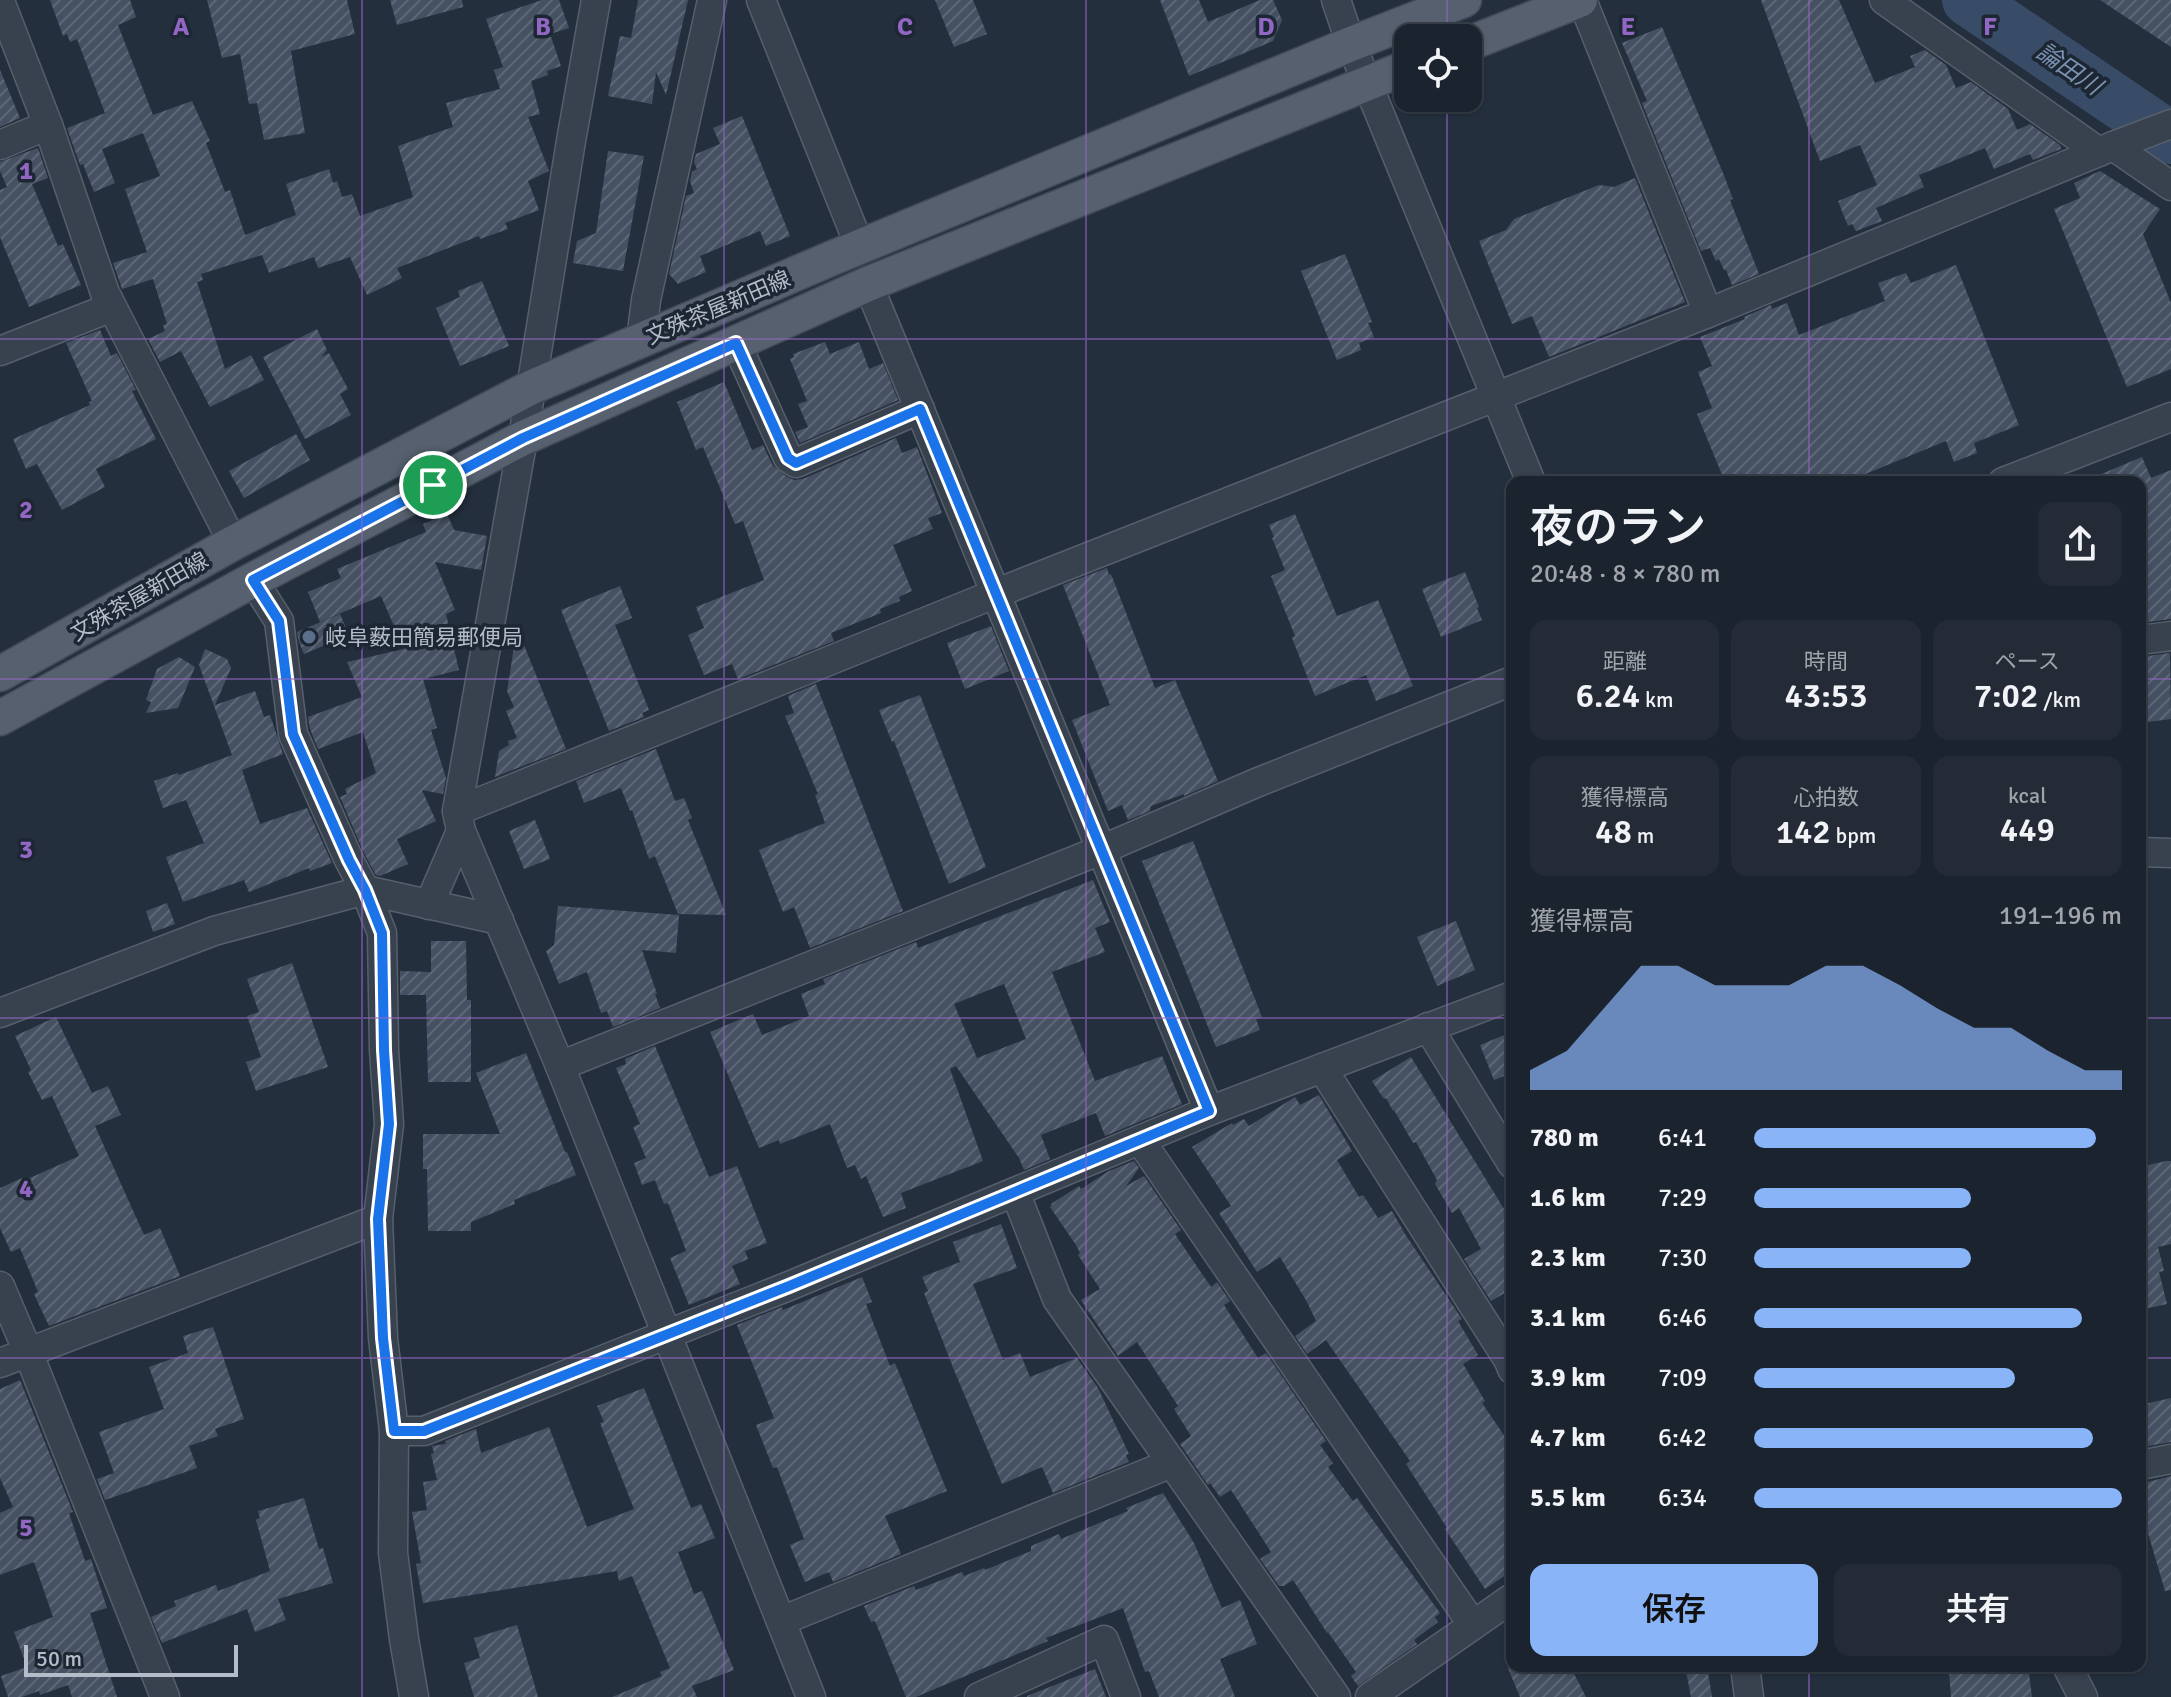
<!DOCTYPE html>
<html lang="ja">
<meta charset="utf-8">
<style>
:root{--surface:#1b232e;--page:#242b36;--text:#f1f3f6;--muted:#a0a4aa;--line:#39404a;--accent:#8ab4f8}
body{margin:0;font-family:Signika,"Noto Sans JP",sans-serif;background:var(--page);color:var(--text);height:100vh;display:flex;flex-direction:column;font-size:30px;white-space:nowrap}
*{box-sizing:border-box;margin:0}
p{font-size:26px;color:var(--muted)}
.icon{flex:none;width:44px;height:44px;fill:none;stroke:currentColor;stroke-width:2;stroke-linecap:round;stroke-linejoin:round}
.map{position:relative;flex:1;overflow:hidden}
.side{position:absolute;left:1506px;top:476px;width:640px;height:1196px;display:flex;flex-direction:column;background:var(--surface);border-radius:16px;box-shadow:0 2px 6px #0004,0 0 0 2px var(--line)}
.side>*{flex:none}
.tools{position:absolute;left:1394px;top:24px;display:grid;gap:16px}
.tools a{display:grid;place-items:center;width:88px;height:88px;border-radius:16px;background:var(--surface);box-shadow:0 2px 6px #0004,0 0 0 2px var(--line);font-size:40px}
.scale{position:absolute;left:24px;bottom:20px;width:214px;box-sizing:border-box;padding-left:8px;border:4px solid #b4bcc9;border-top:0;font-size:22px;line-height:28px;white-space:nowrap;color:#b4bcc9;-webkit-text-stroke:6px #1d2633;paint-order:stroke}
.pin{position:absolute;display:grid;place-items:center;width:68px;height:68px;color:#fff;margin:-34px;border:4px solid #fff;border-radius:50%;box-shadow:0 2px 8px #0007}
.round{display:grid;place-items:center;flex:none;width:84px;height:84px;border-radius:16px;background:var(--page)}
.headline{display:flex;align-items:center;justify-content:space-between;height:136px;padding:0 24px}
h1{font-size:44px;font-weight:600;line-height:60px}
.stats{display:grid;grid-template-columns:repeat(3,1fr);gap:12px;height:136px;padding:8px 24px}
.stats div{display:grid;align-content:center;border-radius:16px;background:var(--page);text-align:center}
.stats b{font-size:34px;font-weight:600}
.stats small{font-size:22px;font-weight:400}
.stats p{font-size:22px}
.chart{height:224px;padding:16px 24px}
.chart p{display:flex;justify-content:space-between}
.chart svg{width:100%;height:144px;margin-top:8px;fill:var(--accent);opacity:.7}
.cta{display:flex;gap:16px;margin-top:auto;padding:16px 24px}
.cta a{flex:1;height:92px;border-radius:16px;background:var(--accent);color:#111;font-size:32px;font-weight:600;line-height:92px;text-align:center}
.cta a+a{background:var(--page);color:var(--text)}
ul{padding:0 24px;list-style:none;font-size:26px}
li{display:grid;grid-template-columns:128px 96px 1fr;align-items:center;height:60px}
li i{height:20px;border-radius:10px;background:var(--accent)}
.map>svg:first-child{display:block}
</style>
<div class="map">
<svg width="2171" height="1697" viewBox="0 0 2171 1697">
<defs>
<pattern id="building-hatch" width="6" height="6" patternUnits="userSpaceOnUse" patternTransform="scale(2)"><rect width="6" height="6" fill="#455162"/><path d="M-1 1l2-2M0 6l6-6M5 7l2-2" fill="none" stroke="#5d6877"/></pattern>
</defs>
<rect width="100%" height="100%" fill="#242f3e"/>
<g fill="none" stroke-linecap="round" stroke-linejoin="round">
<!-- river -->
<polyline stroke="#394c67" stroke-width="52" points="1968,0 2171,138"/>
</g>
<!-- building -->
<g fill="url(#building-hatch)" fill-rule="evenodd">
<polygon points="50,0 130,0 136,17 118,25 153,115 192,101 210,141 206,143 225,192 230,190 245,235 296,215 286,184 329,169 333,183 337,181 342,197 352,194 360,216 413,197 398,146 453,127 446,103 500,89 494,70 503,67 486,19 542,0 559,0 569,28 550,34 561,66 547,71 548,75 531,81 540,114 528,117 549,171 528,181 539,210 505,223 508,229 480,239 479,236 397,268 402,278 367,295 350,257 318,268 314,257 269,273 262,255 201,274 203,280 197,282 225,369 251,355 264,380 210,407 181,351 160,362 148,339 165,331 163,325 167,324 153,279 122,289 121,286 113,263 147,252 125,189 160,176 143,133 102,149 115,183 94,192 83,164 80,165 67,128 105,113 77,39 70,42 67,34 63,36"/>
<polygon points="207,0 347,0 355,34 291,51 305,133 264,140 257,103 249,104 240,54 222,58"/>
<polygon points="390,0 462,0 463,7 397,25"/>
<polygon points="638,0 688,0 666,95 656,72 652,104 608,96 620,36 631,38"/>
<polygon points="935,0 973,0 987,34 954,47"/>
<polygon points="1160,0 1199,0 1208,22 1260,0 1273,0 1282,20 1273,41 1189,76"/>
<polygon points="1761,0 1839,0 1875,83 1915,67 1910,56 1925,50 1946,65 1956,88 1971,82 2008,109 2017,130 2030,124 2060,145 2061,149 2033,160 2030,154 1994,169 1985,148 1919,175 1924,187 1876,208 1882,221 1856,231 1852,224 1848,226 1838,201 1877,185 1860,145 1820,161"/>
<polygon points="2100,0 2171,0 2171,47"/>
<polygon points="1662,27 1723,173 1733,199 1730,200 1759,274 1732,285 1726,270 1724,270 1719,259 1716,261 1710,248 1701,251 1642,103 1647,101 1622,43"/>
<polygon points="0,70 20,118 0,127"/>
<polygon points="742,116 790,236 766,246 760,231 700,256 706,272 678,284 669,274 686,196 694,193 690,181 692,172 697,169 694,162 696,154 720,144 713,128"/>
<polygon points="38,148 48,178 32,184 58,246 63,244 81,285 29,307 0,237 0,190 7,187 0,171 0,162"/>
<polygon points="608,151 644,156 623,271 573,263 577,241 596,233"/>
<polygon points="2100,171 2160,209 2143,234 2171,303 2171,369 2127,387 2054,209 2080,198 2074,183"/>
<polygon points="1635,178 1685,302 1549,357 1532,316 1512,324 1479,241 1506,230 1514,219 1599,185 1614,187"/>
<polygon points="1345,254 1372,322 1368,323 1374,337 1359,343 1361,350 1337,360 1301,271"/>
<polygon points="1956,265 2019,425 1974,443 1977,453 1954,462 1946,441 1846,482 1725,482 1697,414 1712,408 1698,372 1712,366 1700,337 1745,319 1744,317 1771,305 1772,309 1787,303 1799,335 1885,301 1878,283 1906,273 1911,283"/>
<polygon points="482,281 509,346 460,366 436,308 460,297 458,291"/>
<polygon points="317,329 327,350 321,357 329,353 348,389 340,394 351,415 305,439 263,357"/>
<polygon points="100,330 111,356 117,353 136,390 132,391 156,439 96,469 105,487 62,510 37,464 26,469 13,439 90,405 89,402 92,401 66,343"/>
<polygon points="825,342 830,354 859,342 869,369 883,363 898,400 800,443 795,432 808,427 798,404 807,401 790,359 794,357 793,354"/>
<polygon points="724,382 752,450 763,445 773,466 787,477 794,480 803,479 896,438 902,453 917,447 942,513 928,518 933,529 893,545 912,591 899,597 900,601 880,609 881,613 831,633 834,641 738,679 732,664 704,675 688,635 704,628 696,607 764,580 743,521 735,524 703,447 696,450 677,402"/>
<polygon points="296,434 310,460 244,498 229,471"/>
<polygon points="2142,457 2151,478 2171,470 2171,619 2140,623 2140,483 2143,482 2082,482"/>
<polygon points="447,514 454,530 487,536 481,570 435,562 455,610 446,614 459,670 423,679 437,728 431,730 446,778 443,794 422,790 436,821 397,839 408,864 380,876 376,875 364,853 340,797 347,794 345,789 376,773 363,732 318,749 310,729 308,717 362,697 347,662 404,649 381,596 320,622 308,592 341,578 337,569 426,532 423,524"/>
<polygon points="1295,514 1337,616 1378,600 1413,686 1376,701 1366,675 1315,696 1292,638 1295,636 1271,576 1285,570 1272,538 1274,537 1269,525"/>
<polygon points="1107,568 1109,575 1111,574 1155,688 1175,680 1218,781 1184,796 1184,794 1151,806 1150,811 1128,820 1122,805 1108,811 1072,720 1110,705 1063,585"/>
<polygon points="1465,572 1479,607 1477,608 1482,620 1441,637 1422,589"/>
<polygon points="620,586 632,618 615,625 649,710 642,713 644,717 609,731 561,610"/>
<polygon points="340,614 349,635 304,654 299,642 297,632"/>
<polygon points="991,626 1009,671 965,689 947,643"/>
<polygon points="517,628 566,749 495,777 499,751 509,745 508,741 517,738 506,711 514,707 507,691"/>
<polygon points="205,649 227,659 231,668 215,705 255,691 264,717 270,715 283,754 242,770 260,824 307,808 332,863 310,871 309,868 249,892 244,880 183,902 166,857 204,843 186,800 163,808 154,781 178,773 179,775 232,755 199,665"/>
<polygon points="2170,653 2171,719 2140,723 2140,657"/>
<polygon points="179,657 195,667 178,708 146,713 151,702 146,700 157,669"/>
<polygon points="816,684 903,911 810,948 794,907 783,912 759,850 825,823 815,795 818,794 785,716 794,713 788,696"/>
<polygon points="920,695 986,867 949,884 894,741 892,742 879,710"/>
<polygon points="656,749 675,801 684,798 692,818 688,820 726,915 678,914 655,856 649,859 632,810 630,811 621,788 584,803 576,781"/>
<polygon points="535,820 550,859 524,869 509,831"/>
<polygon points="1193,841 1262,1017 1256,1019 1260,1030 1216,1047 1142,861"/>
<path d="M1093,880L1110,922L1095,928L1105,952L1052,972L1095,1081L1162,1056L1182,1104L1105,1136L1096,1113L1041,1135L1050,1159L1024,1170L1019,1158L956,1066L950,1069L983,1161L901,1193L906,1208L883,1217L866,1176L861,1179L855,1165L847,1168L830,1124L780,1144L779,1140L759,1148L710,1032L753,1014L762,1035L809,1016L801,994L825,984L823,979L916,942L918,948ZM1004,984L1026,1039L977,1058L954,1004Z"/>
<polygon points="167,903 175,924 153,932 146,911"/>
<polygon points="558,906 679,915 676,953 642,950 657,994 655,994 660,1008 613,1027 607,1011 601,1013 587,972 559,984 546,951 554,945"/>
<polygon points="1456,921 1475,970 1437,986 1417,937"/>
<polygon points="431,941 466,941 467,1000 471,1000 471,1082 428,1082 426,995 400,995 400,971 431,972"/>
<polygon points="292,963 328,1067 256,1091 246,1062 261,1057 247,1016 259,1012 247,979"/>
<polygon points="56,1017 92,1093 108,1086 121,1115 95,1126 144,1235 160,1228 180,1276 49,1326 34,1294 38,1292 20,1248 11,1252 0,1228 0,1188 22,1178 23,1181 79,1156 52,1096 42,1100 28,1072 31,1070 15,1036"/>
<polygon points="1512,1032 1512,1073 1494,1080 1480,1045"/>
<polygon points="655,1046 709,1177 737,1166 767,1243 745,1251 748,1259 732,1266 740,1284 689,1305 670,1258 686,1251 685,1248 668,1203 664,1204 655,1180 642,1185 634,1163 646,1158 633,1127 640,1124 616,1068 626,1064 625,1059"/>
<polygon points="526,1053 565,1152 567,1152 576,1175 514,1200 515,1204 471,1222 471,1231 428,1231 427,1169 423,1169 423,1134 500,1134 476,1073"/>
<polygon points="1411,1057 1512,1222 1512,1289 1491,1301 1464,1259 1481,1249 1459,1208 1452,1213 1435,1184 1437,1180 1416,1142 1413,1143 1394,1110 1393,1111 1386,1098 1384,1099 1372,1081"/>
<polygon points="1319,1095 1352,1151 1337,1160 1359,1197 1363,1195 1378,1218 1392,1211 1405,1234 1462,1319 1458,1321 1478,1355 1463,1364 1485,1401 1482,1403 1512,1447 1512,1571 1485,1589 1445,1529 1447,1528 1406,1464 1410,1461 1326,1340 1307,1354 1295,1336 1316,1321 1307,1302 1280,1257 1257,1272 1219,1213 1231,1206 1192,1147 1232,1123 1233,1125 1244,1119 1249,1126 1295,1097 1300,1105"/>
<polygon points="1134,1161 1139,1168 1126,1186 1144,1176 1181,1230 1175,1234 1200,1271 1211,1287 1217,1282 1230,1301 1224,1305 1258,1358 1266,1353 1326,1441 1320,1445 1333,1463 1328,1467 1353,1501 1357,1498 1440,1613 1435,1617 1438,1622 1414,1640 1417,1644 1358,1686 1351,1676 1356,1672 1328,1632 1327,1633 1293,1580 1284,1586 1279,1586 1260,1559 1271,1552 1231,1490 1220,1497 1210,1483 1208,1485 1180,1444 1191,1436 1174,1409 1178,1406 1137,1342 1118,1356 1081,1300 1100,1289 1078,1255 1080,1253 1076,1245 1050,1207 1052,1206 1051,1204 1079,1186 1081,1189 1109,1171"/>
<polygon points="2166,1161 2171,1161 2171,1244 2158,1247 2164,1271 2159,1272 2167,1304 2140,1310 2140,1206 2147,1205 2140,1167"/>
<polygon points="1001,1224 1017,1268 973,1284 1003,1360 1020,1353 1030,1377 1077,1358 1098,1388 1129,1454 1126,1455 1129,1462 1053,1493 1042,1467 1002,1484 954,1370 924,1293 928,1291 922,1277 960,1262 953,1242"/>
<polygon points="862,1277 872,1302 866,1304 890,1366 895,1363 947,1491 885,1516 901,1554 833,1582 829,1572 805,1582 790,1545 804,1539 777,1467 773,1468 756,1425 774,1418 737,1325 782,1307 783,1310"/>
<polygon points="213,1327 244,1419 215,1429 218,1436 189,1446 197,1468 105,1500 97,1479 114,1473 99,1432 164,1409 149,1367 188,1353 183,1336"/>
<polygon points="20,1380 73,1512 69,1513 85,1561 91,1559 107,1608 90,1613 117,1697 72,1697 68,1685 40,1695 39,1691 22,1697 8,1697 1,1676 27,1667 14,1632 53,1617 34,1562 0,1575 0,1513 13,1507 0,1478 0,1389"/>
<polygon points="644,1388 691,1508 701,1504 715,1538 678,1552 694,1594 702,1591 734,1670 692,1686 697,1697 612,1697 662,1676 660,1672 670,1668 632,1576 619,1581 617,1571 423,1603 416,1564 421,1563 412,1512 427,1510 423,1482 437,1480 431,1454 434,1453 432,1446 446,1444 445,1441 473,1430 476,1429 481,1453 549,1427 587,1527 634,1509 600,1423 604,1422 597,1406"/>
<polygon points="2171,1398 2171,1442 2143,1447 2140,1435 2140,1405"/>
<polygon points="2171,1476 2171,1590 2165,1591 2140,1506 2140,1484"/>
<polygon points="1163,1493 1194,1543 1222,1608 1240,1600 1257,1644 1220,1659 1235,1697 1159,1697 1149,1671 1145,1672 1123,1608 1046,1638 1048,1641 916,1697 906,1697 875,1621 871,1622 864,1606 914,1586 916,1590 962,1572 964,1576 984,1568 985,1570 1031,1551 1031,1546 1059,1534 1061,1539 1128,1511 1126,1508"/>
<polygon points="304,1498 319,1549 323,1548 333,1583 278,1599 286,1620 255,1632 247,1609 162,1643 151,1617 176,1606 174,1601 216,1585 218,1591 270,1571 256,1520 260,1518 258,1511"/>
<polygon points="517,1625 538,1697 474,1697 464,1663 480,1658 474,1638"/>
<polygon points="1507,1666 1570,1666 1586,1697 1520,1697"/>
<polygon points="1685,1666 1707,1666 1712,1697 1691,1697"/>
<polygon points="1952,1666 2028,1666 2032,1697 1951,1697 1949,1672 1953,1672"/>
<polygon points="1095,1669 1106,1697 1027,1697 1027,1696"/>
</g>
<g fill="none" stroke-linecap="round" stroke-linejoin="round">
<defs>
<g id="minor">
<polyline points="596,0 571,141 523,438 457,811 461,831 560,1066 811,1697"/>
<polyline points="761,0 860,247"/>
<polyline points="1336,0 1351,44 1531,482"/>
<polyline points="1582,0 1708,313"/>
<polyline points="1884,0 2099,152"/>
<polyline points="0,1 48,125 105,293 233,543"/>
<polyline points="0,145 48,125"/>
<polyline points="2113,146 2171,186"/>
<path d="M868,284C983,559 1094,836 1209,1111"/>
<polyline points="641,340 646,300 712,0"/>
<polyline points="736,343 788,458 796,463 920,409"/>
<polyline points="0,351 112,307"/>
<polyline points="2003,482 2171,417"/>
<polyline points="253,580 279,621 293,734 349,860 365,890 382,933 384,1050 389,1124 378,1219 383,1338 394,1431 393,1553 404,1639 414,1697"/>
<polyline points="2140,640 2171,636"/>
<polyline points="457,811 997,593 1708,313 2113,146 2171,124"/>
<polyline points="2140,852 2171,853"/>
<polyline points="429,905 461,831"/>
<polyline points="0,1013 214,931 365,890 499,920"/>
<polyline points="1428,1027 1512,1164"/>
<polyline points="560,1066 1101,850 1256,783 1512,681"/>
<polyline points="1322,1068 1509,1361 1512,1369"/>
<polyline points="1140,1140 1473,1625"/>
<polyline points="1015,1192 1057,1299 1336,1697"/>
<polyline points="0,1286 28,1352 165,1697"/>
<polyline points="0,1363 378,1219"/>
<polyline points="394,1431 424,1431 789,1286 1209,1111 1512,996"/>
<polyline points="2140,1465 2171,1459"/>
<polyline points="781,1621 1172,1463"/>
<polyline points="1745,1666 1749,1697"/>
<polyline points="2067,1666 2083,1697"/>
<polyline points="979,1697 1104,1640 1126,1697"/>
<polyline points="1370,1697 1512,1598"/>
</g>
<g id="major">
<polyline points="1468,44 1580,0"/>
<polyline points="0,674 233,543 532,387 830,259 1351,44 1464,0"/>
<polyline points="0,718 253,580 523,438 868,284 1408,67"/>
</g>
</defs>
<!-- minor casing -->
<use href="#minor" stroke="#565f6c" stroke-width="31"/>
<!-- major casing -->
<use href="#major" stroke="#414a57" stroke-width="37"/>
<!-- minor -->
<use href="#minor" stroke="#38414e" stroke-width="28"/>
<!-- major -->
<use href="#major" stroke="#56606e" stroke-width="34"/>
</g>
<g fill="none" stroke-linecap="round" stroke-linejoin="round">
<defs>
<polygon id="route" points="736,343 788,458 796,463 920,409 1209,1111 789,1286 424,1431 394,1431 383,1338 378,1219 389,1124 384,1050 382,933 365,890 349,860 293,734 279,621 253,580 523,438"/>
</defs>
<!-- route casing -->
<use href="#route" stroke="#fff" stroke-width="16"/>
<!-- route -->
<use href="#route" stroke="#1a73e8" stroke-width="10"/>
</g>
<!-- grid -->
<path fill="none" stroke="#9266c3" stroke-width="2" stroke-opacity="0.55" d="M362,0V1697M724,0V1697M1086,0V1697M1447,0V38M1809,0V482M1447,98V1697M0,339H2171M0,679H1512M2140,679H2171M0,1018H1512M2140,1018H2171M0,1358H1512M2140,1358H2171M1809,1666V1697"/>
<!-- markers -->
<circle fill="#5c6f8a" stroke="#1d2633" stroke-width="3" cx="309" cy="637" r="8"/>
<g text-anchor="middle" stroke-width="7" stroke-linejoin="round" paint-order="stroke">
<!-- street labels -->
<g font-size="22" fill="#b4bcc9" stroke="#1d2633">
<text transform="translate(718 307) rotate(-23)" y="8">文殊茶屋新田線</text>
<text transform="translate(139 596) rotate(-30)" y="8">文殊茶屋新田線</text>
</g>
<!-- poi labels -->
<g font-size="22" fill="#b4bcc9" stroke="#1d2633" text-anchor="start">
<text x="325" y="645">岐阜薮田簡易郵便局</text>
</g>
<!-- water labels -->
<g font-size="24" font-style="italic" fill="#7c92b1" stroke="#1d2633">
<text transform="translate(2069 69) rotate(34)" y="8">論田川</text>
</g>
</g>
<g font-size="26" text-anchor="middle" font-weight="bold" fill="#9266c3" stroke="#1d2633" stroke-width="7" stroke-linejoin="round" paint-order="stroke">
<text x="181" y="35">A</text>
<text x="543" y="35">B</text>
<text x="905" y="35">C</text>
<text x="1266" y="35">D</text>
<text x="1628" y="35">E</text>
<text x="1990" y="35">F</text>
<text x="26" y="179">1</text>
<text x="26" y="518">2</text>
<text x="26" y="858">3</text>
<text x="26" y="1197">4</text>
<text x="26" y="1536">5</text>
</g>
</svg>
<div class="tools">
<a><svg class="icon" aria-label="locate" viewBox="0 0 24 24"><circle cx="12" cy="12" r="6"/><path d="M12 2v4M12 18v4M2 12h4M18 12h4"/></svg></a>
</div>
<div class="scale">50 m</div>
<div class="pin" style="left:433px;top:485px;background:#1e9e55"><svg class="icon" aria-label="arrive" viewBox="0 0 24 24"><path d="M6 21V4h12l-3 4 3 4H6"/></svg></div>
<section class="side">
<div class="headline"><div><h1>夜のラン</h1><p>20:48 · 8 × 780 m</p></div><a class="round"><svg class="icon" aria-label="share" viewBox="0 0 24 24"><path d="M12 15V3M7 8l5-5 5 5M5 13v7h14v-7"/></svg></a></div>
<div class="stats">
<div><p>距離</p><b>6.24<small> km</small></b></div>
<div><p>時間</p><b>43:53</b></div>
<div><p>ペース</p><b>7:02<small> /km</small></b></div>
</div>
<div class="stats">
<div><p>獲得標高</p><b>48<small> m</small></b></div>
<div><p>心拍数</p><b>142<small> bpm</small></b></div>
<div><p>kcal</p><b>449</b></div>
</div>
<div class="chart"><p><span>獲得標高</span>191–196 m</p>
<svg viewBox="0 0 160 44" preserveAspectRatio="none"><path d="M0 44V38L10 32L20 19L30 6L40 6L50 12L60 12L70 12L80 6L90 6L100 12L110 19L120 25L130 25L140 32L150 38L160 38V44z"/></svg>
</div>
<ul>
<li><b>780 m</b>6:41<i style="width:93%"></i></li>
<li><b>1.6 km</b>7:29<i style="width:59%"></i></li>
<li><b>2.3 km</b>7:30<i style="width:59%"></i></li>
<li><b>3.1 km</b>6:46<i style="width:89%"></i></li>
<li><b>3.9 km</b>7:09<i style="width:71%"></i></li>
<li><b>4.7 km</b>6:42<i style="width:92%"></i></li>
<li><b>5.5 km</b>6:34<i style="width:100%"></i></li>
</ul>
<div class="cta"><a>保存</a><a>共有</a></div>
</section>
</div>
